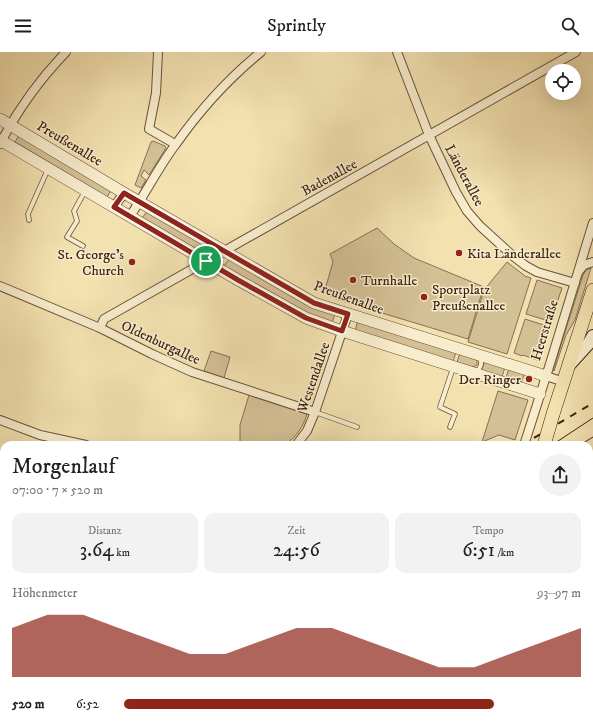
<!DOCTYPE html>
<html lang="de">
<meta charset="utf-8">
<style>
:root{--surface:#fff;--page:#f2f2f2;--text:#222;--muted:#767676;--accent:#8f2418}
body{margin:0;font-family:"IM FELL DW Pica",serif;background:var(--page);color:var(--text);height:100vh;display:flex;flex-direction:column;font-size:15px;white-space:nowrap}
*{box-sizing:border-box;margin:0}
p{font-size:13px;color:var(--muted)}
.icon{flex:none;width:22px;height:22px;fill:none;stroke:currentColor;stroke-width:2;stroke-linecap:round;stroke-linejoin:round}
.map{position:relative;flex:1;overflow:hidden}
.sheet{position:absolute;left:0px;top:389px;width:593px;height:286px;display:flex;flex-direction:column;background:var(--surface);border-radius:12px 12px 0 0;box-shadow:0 4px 16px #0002}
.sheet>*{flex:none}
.tools{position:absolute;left:545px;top:12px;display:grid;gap:8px}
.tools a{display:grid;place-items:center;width:36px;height:36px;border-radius:50%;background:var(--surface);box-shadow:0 4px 16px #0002;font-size:20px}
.pin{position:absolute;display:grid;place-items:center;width:34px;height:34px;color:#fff;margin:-17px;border:2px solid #fff;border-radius:50%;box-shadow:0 1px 4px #0007}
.round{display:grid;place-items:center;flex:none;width:42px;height:42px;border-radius:21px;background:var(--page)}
.headline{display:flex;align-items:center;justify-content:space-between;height:68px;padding:0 12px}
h1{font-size:22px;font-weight:600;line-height:30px}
.figures{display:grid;grid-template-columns:repeat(3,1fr);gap:6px;height:68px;padding:4px 12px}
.figures div{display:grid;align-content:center;border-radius:10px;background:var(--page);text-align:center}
.figures b{font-size:20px;font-weight:600}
.figures small{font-size:11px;font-weight:400}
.figures p{font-size:11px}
.chart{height:112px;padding:8px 12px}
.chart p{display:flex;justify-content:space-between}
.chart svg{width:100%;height:72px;margin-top:4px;fill:var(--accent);opacity:.7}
ul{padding:0 12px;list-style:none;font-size:13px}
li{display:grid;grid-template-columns:64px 48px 1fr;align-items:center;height:30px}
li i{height:10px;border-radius:5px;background:var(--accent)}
header{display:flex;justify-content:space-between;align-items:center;height:52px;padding:0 12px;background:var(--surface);font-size:18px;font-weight:600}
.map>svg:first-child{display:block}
</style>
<header><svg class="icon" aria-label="menu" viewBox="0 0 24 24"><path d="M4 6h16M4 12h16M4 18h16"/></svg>Sprintly<svg class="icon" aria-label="search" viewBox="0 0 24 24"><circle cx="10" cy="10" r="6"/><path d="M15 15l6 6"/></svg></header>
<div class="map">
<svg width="593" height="675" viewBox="0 0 593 675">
<rect width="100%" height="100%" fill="#f3e1b0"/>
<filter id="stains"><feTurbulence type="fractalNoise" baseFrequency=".005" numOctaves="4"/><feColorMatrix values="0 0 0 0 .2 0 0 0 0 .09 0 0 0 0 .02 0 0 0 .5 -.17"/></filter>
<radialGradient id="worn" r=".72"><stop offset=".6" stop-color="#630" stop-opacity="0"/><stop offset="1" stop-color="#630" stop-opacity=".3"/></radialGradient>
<!-- green -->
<g fill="#d4c095" stroke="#887054">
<polygon points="19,83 112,137 107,145 15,90"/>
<polygon points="153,89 165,94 166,96 149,123 144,118 141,124 146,128 141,136 135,133 151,90"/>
<polygon points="148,158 209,194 202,200 142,166"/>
<polygon points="377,176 394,192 414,206 484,235 483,237 468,287 339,248 324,241 333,210 330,202"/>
<polygon points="230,206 335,262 332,271 319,268 224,214"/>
<polygon points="507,210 525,224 531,226 507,302 468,290 484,238"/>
<polygon points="591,216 575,268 566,283 554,319 553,318 583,223 586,218"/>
<polygon points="537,228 562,236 555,257 556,257 552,270 526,262"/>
<polygon points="525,267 550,275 542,296 544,296 540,309 523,303 522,304 514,301"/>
<polygon points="358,268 456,300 453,310 355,279"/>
<polygon points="211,299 230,305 224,326 204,319"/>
<polygon points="460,301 477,308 477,313 473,315 457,310"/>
<polygon points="485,309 505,315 502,325 481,319"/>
<polygon points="509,316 525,321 521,331 506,326"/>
<polygon points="498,339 528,348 515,388 499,383 482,390"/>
<path d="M249,343L307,362C303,375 297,384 285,393H240V373Z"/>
<polygon points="593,432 593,472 589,464 589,434"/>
<polygon points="0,457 4,458 4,598 0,603"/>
</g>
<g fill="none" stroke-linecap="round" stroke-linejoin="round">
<defs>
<g id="service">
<polyline points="29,168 28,162 48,117"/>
<polyline points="83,194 67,185 77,169 74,159 85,139"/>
<path d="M475,320C480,317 483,312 480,306"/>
<polyline points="315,360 357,375"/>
<polyline points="450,375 455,362 440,355 453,316"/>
</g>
<g id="minor">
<polyline points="158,0 156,41 149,77 175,92"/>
<polyline points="397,0 429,83 456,140 467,159 480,174 513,204 526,214 537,220 575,231"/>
<path d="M0,92C17,59 40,27 66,0"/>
<polyline points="114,155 124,141"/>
<path d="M130,164C146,141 159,114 176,92C200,58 229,26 261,0"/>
<polyline points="579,219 584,213 593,210"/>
<polyline points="0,234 100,276 152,302 192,320 315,360"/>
<polyline points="100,276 104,267 576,0"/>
<polyline points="546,324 564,330"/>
<polyline points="0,368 40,383 86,393"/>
<polyline points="526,387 549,315 593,171"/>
<polyline points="296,393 307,379 315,360 348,262"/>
<polyline points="589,412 593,409"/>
<polyline points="589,424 593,422"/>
<polyline points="589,491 593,498"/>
<polyline points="393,671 406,675"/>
<polyline points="188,675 192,671"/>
<polyline points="437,675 438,671"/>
<polyline points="471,675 472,671"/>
</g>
<g id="tertiary">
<polyline points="0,67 124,141 314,251 546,324"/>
<polyline points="0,88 238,228 306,266 342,279 540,342"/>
</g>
<polyline id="secondary" points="569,313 589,291 593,284"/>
<g id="primary">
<polyline points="553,362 593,238"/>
<polyline points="458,675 459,671"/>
</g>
</defs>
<!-- service casing -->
<use href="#service" stroke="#6a513a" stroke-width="5.5"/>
<!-- minor casing -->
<use href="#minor" stroke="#6a513a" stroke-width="10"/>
<!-- tertiary casing -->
<use href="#tertiary" stroke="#6a513a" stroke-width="12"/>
<!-- secondary casing -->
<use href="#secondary" stroke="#3d2112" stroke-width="14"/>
<!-- primary casing -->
<use href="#primary" stroke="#3d2112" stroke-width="14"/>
<!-- service -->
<use href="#service" stroke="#f7eccc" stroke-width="4"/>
<!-- minor -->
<use href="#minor" stroke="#f7eccc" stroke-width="8"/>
<!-- tertiary -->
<use href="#tertiary" stroke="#f7eccc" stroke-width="11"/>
<!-- secondary -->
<use href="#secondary" stroke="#f7eccc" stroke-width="12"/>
<!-- primary -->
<use href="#primary" stroke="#f3e1b0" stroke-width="13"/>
<!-- tram -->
<g stroke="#3d2112" stroke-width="1">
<polyline points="552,393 593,366"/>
<polyline points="580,393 593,385"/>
<polyline points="0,633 4,627"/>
</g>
<!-- rail -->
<g stroke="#3d2112" stroke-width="2" stroke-dasharray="7 7" stroke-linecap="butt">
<polyline points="522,393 593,351"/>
<polyline points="0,448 4,448"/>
</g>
<defs>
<polyline id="minor-bridge" points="524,393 526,387"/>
<polyline id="primary-bridge" points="544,393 553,362"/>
</defs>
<!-- minor-bridge casing -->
<use href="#minor-bridge" stroke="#6a513a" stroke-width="10" stroke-linecap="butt"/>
<!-- primary-bridge casing -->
<use href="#primary-bridge" stroke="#3d2112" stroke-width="14" stroke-linecap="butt"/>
<!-- minor-bridge -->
<use href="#minor-bridge" stroke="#f7eccc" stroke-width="8"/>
<!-- primary-bridge -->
<use href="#primary-bridge" stroke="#f3e1b0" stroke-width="13"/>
</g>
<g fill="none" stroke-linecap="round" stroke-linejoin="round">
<defs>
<polygon id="route" points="124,141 314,251 348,262 342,279 306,266 238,228 114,155"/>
</defs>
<!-- route casing -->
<use href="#route" stroke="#fff" stroke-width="8"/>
<!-- route -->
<use href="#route" stroke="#8f2418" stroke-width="5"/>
</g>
<!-- markers -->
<g fill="#8f2418" stroke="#f7eccc" stroke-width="1.5">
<circle cx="459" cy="201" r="4"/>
<circle cx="132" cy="210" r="4"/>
<circle cx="353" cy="228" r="4"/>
<circle cx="424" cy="245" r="4"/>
<circle cx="529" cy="327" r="4"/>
</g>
<g text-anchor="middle" stroke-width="3" stroke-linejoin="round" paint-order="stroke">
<!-- street labels -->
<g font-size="14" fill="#3d2112" stroke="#f7eccc">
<text transform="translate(70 91) rotate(31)" y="5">Preußenallee</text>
<text transform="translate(465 123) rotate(62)" y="5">Länderallee</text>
<text transform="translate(329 125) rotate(-29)" y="5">Badenallee</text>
<text transform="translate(349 245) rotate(20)" y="5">Preußenallee</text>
<text transform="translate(544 278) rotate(-73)" y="5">Heerstraße</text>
<text transform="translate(161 290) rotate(25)" y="5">Oldenburgallee</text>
<text transform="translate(313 325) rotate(-71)" y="5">Westendallee</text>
</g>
<!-- poi labels -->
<g font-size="14" fill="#3d2112" stroke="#f7eccc" text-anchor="start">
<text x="467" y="206">Kita Länderallee</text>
<text x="124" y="207" text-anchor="end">St. George’s<tspan x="124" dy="16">Church</tspan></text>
<text x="361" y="233">Turnhalle</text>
<text x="432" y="242">Sportplatz<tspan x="432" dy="16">Preußenallee</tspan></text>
<text x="521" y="332" text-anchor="end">Der Ringer</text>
</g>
</g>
<rect width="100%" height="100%" filter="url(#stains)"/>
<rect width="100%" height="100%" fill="url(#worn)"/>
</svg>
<div class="tools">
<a><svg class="icon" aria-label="locate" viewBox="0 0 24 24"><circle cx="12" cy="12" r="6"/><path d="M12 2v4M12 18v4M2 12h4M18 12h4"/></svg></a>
</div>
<div class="pin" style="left:206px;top:209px;background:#1e9e55"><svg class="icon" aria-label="arrive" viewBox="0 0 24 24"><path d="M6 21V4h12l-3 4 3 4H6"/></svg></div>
<section class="sheet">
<div class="headline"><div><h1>Morgenlauf</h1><p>07:00 · 7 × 520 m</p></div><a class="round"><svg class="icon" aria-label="share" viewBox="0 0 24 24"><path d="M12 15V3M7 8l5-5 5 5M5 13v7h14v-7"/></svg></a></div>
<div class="figures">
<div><p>Distanz</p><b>3.64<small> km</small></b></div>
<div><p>Zeit</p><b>24:56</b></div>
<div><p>Tempo</p><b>6:51<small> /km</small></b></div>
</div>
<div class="chart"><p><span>Höhenmeter</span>93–97 m</p>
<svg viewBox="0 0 160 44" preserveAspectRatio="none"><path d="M0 44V14L10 6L20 6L30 14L40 22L50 30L60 30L70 22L80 14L90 14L100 22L110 30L120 38L130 38L140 30L150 22L160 14V44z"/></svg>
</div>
<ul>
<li><b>520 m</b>6:52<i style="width:81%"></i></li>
</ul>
</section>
</div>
